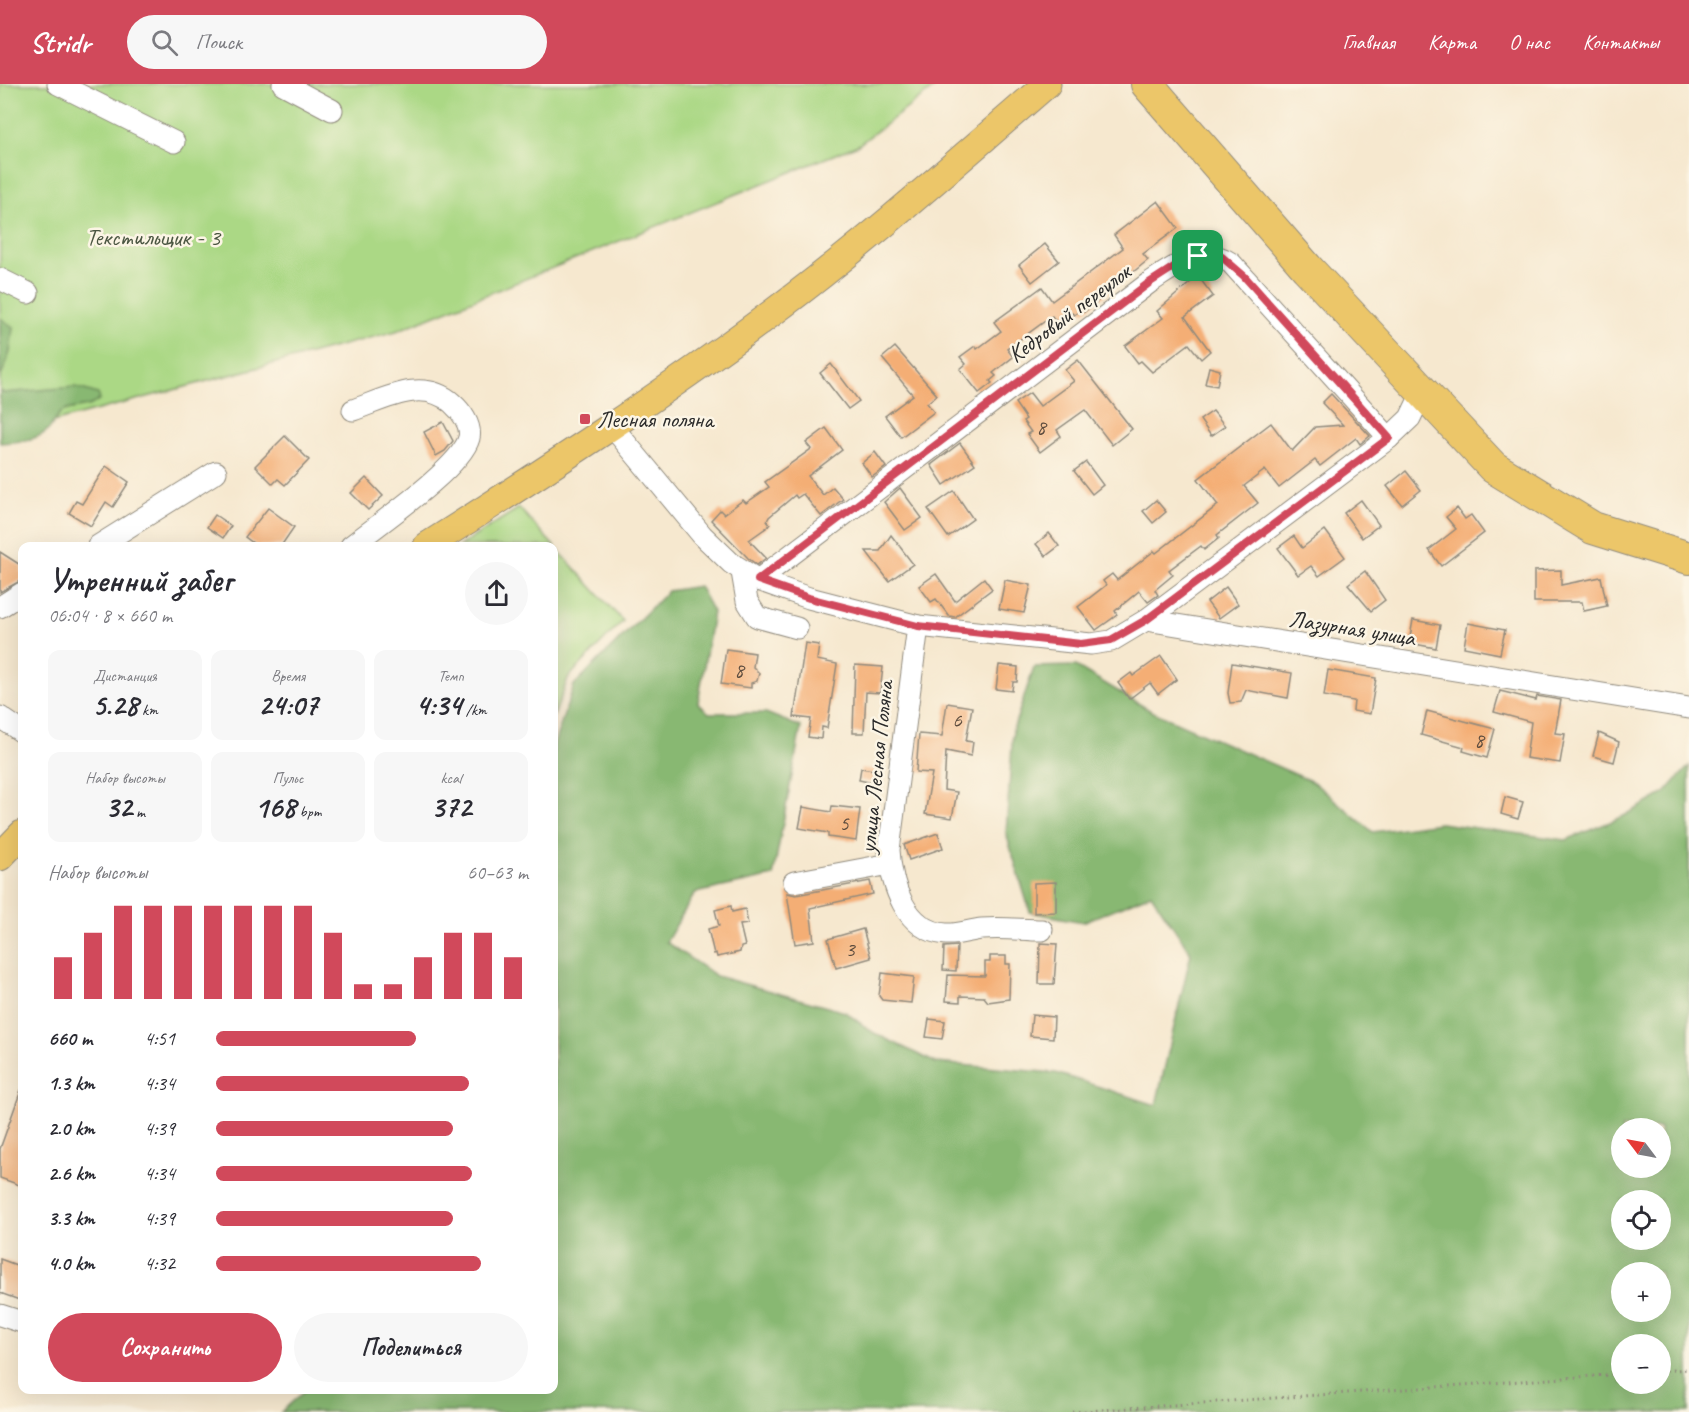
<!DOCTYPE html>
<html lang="ru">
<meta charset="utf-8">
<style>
:root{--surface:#fff;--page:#f7f7f7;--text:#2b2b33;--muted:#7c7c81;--accent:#d1495b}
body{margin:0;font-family:Caveat,sans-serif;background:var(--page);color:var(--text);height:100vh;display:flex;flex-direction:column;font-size:22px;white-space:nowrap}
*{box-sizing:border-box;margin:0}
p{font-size:20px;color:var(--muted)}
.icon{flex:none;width:33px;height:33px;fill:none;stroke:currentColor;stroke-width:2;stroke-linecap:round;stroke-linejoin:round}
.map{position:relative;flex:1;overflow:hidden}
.side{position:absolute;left:18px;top:458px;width:540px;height:852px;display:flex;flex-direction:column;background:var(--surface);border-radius:12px;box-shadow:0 6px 24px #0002}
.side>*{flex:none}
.needle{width:39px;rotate:302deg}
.controls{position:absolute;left:1611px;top:1034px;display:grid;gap:12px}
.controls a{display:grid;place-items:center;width:60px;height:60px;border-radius:50%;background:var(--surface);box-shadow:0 6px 24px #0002;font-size:30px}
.pin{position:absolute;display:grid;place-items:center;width:51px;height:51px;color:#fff;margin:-26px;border-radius:12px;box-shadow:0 3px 9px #0006}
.round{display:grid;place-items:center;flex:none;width:63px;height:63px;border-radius:32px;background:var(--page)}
.head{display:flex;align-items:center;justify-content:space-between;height:102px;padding:0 30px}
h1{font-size:33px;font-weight:800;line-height:45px}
.metrics{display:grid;grid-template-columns:repeat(3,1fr);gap:9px;height:102px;padding:6px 30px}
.metrics div{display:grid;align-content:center;border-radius:12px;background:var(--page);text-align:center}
.metrics b{font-size:30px;font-weight:800}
.metrics small{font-size:16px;font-weight:400}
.metrics p{font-size:16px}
.chart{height:168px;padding:12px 30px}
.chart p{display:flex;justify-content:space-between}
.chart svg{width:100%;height:108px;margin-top:6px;stroke:var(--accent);stroke-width:6}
.action{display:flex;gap:12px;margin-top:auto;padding:12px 30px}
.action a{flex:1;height:69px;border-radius:36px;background:var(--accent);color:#fff;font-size:24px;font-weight:800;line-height:69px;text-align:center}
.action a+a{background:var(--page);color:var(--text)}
ul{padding:0 30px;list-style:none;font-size:20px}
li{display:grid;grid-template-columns:96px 72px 1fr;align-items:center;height:45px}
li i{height:15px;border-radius:8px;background:var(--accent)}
header{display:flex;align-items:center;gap:36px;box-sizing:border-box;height:84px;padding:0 30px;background:var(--accent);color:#fff}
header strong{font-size:28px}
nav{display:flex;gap:33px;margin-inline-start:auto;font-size:21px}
.search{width:420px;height:54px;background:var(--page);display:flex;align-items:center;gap:15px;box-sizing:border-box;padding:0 21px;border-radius:33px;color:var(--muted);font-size:22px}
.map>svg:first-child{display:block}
</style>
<header>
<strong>Stridr</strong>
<div class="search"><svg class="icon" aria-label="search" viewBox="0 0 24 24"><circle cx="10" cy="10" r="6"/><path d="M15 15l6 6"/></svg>Поиск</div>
<nav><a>Главная</a><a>Карта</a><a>О нас</a><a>Контакты</a></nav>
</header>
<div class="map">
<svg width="1689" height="1328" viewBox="0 0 1689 1328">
<rect width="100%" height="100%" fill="#fcf5e5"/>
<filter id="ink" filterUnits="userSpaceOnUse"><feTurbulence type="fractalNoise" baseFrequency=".0167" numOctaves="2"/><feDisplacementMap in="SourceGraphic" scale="12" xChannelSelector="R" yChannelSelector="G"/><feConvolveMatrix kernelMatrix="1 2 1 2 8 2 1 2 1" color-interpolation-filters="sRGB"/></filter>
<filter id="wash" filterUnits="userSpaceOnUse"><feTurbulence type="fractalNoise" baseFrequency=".008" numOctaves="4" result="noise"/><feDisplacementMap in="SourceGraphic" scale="24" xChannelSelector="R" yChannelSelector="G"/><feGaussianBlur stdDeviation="1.35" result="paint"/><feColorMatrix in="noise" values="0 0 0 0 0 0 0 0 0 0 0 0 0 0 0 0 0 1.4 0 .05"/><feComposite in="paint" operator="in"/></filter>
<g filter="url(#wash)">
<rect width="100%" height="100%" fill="#f6e8cf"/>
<!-- green -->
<g fill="#abd885" stroke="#6b8258" stroke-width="1.5">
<polygon points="0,0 939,0 858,61 396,247 0,352"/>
<polygon points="519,424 623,537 568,594 554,632 554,462 459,462"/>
</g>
<!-- forest -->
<g fill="#88b872" stroke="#5a724e" stroke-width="1.5" fill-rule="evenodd">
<polygon points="0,234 13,243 10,268 0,295"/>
<path d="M75,303L98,310L100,315C90,325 77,322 64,327C55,331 55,339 49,345C38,357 15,358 0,359V306L3,309Z"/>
<path d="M699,502L713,528L698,619L709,629H766L801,643L773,792L695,809L666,858L716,892L845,928L874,949L936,979L1056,989L1156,1021L1191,869L1151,810L1083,838L1030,828L1006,749L1013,646L1034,583L1076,582L1151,627L1313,698L1373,748L1440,739L1566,756L1622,733L1665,709L1689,682V1328H281L307,1305H554V660L574,601L668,507ZM1622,1044H1660V1083H1622ZM1622,1116H1660V1155H1622ZM1622,1188H1660V1227H1622ZM1622,1260H1660V1299H1622Z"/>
</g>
<g id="blocks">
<!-- building -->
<g fill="#f4ae75">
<polygon points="1158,117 1178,144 1143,170 1148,176 1084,228 1081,226 1074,231 1072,229 1058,240 1052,232 1007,265 1013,273 993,289 996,292 990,297 992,299 979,309 960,285 966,280 960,273 975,262 977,265 1001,247 994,238 1042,203 1052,217 1123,164 1114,151"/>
<polygon points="1045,160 1059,177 1032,198 1019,181"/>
<polygon points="1198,192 1213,212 1185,233 1210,267 1201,275 1189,260 1152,288 1141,277 1138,279 1125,262 1163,234 1157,227"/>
<polygon points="895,263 937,311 927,319 934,328 901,353 885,332 913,311 882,274"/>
<polygon points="1078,276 1132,345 1112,361 1085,326 1057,346 1061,352 1040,368 1027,350 1031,348 1023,337 1026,335 1015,319 1030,309 1040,322 1074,297 1065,286"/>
<polygon points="831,280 859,317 848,325 820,289"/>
<polygon points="1209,283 1220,286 1217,302 1205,300"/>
<polygon points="1331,310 1370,352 1360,360 1356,354 1320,382 1315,376 1279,404 1265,386 1244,402 1258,419 1217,451 1219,454 1204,466 1201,462 1169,486 1173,491 1155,506 1158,511 1148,518 1139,507 1115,527 1117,531 1096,546 1078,523 1106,501 1103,497 1112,490 1117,496 1154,467 1156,469 1218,421 1198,395 1271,339 1292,367 1315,343 1343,341 1322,319"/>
<polygon points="1213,327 1225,342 1211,352 1200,336"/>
<polygon points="443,338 453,357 445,367 436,372 424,348"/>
<polygon points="826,344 842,366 808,392 823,411 833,403 843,415 821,432 803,410 797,414 795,411 769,433 767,437 770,441 749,456 766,474 757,481 748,474 711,436 720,426 724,430 743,416 746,419 769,403 765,398 811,365 806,359"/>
<polygon points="285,352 309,376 285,401 278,395 273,400 255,382"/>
<polygon points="960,359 975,380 944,401 931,381"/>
<polygon points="875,368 886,383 872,393 862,379"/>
<polygon points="1086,378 1103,401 1092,410 1074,387"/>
<polygon points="106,382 129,398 113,423 106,418 91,442 69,429 76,417 82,420"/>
<polygon points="1406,387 1421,406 1402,421 1387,402"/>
<polygon points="366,394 383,412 368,426 351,409"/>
<polygon points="900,404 922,434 905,446 884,418"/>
<polygon points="954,407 973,435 948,453 928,425"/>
<polygon points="1156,416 1166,428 1153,439 1143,427"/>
<polygon points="1361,416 1379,441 1362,454 1344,429"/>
<polygon points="268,424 294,443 281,462 257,462 245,453"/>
<polygon points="1457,424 1465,435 1471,431 1484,449 1441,482 1429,466 1456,445 1446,433"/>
<polygon points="215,431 231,442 223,454 207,443"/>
<polygon points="1325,446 1345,473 1319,492 1311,482 1298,491 1278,464 1294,452 1302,464"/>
<polygon points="1049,449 1059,462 1046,472 1036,460"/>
<polygon points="891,451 913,480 889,497 866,467 880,467"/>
<polygon points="0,468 22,482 22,496 0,508"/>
<polygon points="1561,486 1561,501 1601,493 1607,522 1584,527 1582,518 1534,518 1534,487"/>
<polygon points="1365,487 1385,516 1371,527 1348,500"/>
<polygon points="936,490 955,517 984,494 992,505 955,533 949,532 936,515 931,518 919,502"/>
<polygon points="1005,496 1031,501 1024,529 999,525"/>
<polygon points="1226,503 1238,520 1219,534 1207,518"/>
<polygon points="1413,536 1440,541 1436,564 1409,559"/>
<polygon points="1468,539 1505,546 1500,570 1464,563"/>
<polygon points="805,559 819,561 817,576 837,580 827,644 822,643 821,655 808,653 811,635 794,633"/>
<polygon points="726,565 755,569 753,583 759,589 757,597 751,599 751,604 721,600"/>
<polygon points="1161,572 1177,595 1158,610 1150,599 1129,615 1118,599 1131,589 1133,592"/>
<polygon points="1232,579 1292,589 1288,614 1246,606 1241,618 1230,619 1228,609"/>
<polygon points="855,581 883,583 880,609 866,608 864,649 853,649"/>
<polygon points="999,581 1018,583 1017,598 1013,598 1012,607 996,605"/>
<polygon points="1328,586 1376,594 1370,630 1353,627 1354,617 1324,612"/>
<polygon points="1500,607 1536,616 1537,612 1561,616 1555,649 1565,650 1560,679 1526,674 1531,638 1494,628"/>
<polygon points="947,619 972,623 966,657 973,658 971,672 946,667 944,706 957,708 952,734 925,730 932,689 916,688 919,650 942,652"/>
<polygon points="1427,627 1495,645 1487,674 1463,667 1464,663 1421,651"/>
<polygon points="1599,649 1619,658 1614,678 1593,672"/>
<polygon points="861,684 880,687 877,700 859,696"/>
<polygon points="1505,713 1523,718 1518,735 1501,730"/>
<polygon points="832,722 860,725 856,757 828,753 828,749 799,744 803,723 831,728"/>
<polygon points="938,749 943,764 909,776 904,761"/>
<polygon points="870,797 873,810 810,824 814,857 795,860 787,809 796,811"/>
<polygon points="1056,798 1056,828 1034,829 1034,799"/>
<polygon points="731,822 732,828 745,825 748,840 740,841 745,862 741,863 740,868 717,873 716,869 714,870 708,845 719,842 715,826"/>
<polygon points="863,845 871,874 836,884 828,855"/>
<polygon points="1040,859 1057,860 1054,900 1039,900"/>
<polygon points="957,862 956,887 943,886 944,863"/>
<polygon points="990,872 1006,872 1006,880 1010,880 1009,915 988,918 984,913 960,912 960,918 946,917 948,891 985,892 985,878 990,878"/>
<polygon points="882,889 914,893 911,919 882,916 879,912"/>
<polygon points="1032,931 1054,933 1053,954 1030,952"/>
<polygon points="929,935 945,937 942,955 926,953"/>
<polygon points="21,1006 22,1007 22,1102 0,1094 0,1065"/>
<polygon points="0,1175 22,1183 22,1217 0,1209"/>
</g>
</g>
</g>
<g filter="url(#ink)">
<use href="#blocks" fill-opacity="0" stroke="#908a7d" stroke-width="1.5"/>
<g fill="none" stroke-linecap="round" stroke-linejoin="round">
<defs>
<g id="minor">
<polyline points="58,0 174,58"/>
<polyline points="283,0 332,26"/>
<polyline points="0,195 28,209"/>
<polyline points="611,341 702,451 731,479 758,496 809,514 918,542 1091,560 1111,557 1146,536 1389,354 1410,334 1423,307"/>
<polyline points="98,462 216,388"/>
<path d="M351,462C377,441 461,384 469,354C472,341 461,327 452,319C422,293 385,315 353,326"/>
<polyline points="742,488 747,517 757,533 797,544"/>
<path d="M758,496L1149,199C1174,183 1202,160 1231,179L1389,354"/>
<polyline points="0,523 22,509"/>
<polyline points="1146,536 1689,624"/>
<path d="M918,542L889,766C891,800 905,847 946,850C958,851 970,846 982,845C1002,843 1023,846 1042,846"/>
<polyline points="0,633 22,648"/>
<polyline points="794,798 890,780"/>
<polyline points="0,1231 22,1238"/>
</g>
<g id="major">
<path d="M427,462C545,387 664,310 776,226C870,156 958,77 1047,0"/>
<polyline points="0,773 22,750"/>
</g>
<polyline id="highway" points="1147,0 1307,184 1493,383 1593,444 1689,474"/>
</defs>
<!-- minor casing -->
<use href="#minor" stroke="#908a7d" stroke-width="23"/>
<!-- major casing -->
<use href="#major" stroke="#908a7d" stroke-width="29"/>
<!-- highway casing -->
<use href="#highway" stroke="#908a7d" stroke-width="34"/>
<!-- path -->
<g stroke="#908a7d" stroke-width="3" stroke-dasharray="1.5 4.5" stroke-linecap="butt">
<polyline points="1660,1287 1689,1285"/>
<polyline points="1072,1328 1622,1290"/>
</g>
<!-- minor -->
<use href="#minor" stroke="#fff" stroke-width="21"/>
<!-- major -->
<use href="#major" stroke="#ecc669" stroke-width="27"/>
<!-- highway -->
<use href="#highway" stroke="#ecc669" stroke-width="32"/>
</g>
</g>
<g fill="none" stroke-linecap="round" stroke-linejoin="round" filter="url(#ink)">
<defs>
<polygon id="route" points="1210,171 1222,173 1244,192 1389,354 1146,536 1111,556 1081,560 918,542 809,514 758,496 1149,199 1183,177"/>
</defs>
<!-- route casing -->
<use href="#route" stroke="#fff" stroke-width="12"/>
<!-- route -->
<use href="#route" stroke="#d1495b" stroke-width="8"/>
</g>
<!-- markers -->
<rect fill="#d1495b" stroke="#fcf5e5" stroke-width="2" x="579" y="329" width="12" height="12" rx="3"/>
<g text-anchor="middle" stroke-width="5" stroke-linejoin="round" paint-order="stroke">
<!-- number labels -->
<g font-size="21" fill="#5d4c3e">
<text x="1041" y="350">8</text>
<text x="739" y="593">8</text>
<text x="957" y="643">6</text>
<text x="1479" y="663">8</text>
<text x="844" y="746">5</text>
<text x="850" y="872">3</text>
</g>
<!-- park labels -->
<g font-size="24" fill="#4b5642" stroke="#fcf5e5">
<text x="153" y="161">Текстильщик - 3</text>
</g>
<!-- street labels -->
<g font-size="24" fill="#2b2b2b" stroke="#fcf5e5">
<text transform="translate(1069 229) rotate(-37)" y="8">Кедровый переулок</text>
<text transform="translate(1352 544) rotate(9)" y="8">Лазурная улица</text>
<text transform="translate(876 683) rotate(-84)" y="8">улица Лесная Поляна</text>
</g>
<!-- poi labels -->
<g font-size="24" fill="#2b2b2b" stroke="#fcf5e5" text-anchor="start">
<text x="597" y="343">Лесная поляна</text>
</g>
</g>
</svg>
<div class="controls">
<a><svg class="needle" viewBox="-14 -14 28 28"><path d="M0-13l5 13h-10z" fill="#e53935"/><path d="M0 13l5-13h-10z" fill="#7c7c81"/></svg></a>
<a><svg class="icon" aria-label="locate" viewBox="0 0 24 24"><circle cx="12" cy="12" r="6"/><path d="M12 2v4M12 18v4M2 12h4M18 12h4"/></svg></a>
<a>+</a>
<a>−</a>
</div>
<div class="pin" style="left:1198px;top:172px;background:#1e9e55"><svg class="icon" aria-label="arrive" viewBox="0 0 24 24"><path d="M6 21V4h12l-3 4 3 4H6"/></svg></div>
<section class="side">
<div class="head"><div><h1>Утренний забег</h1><p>06:04 · 8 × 660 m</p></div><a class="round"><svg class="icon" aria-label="share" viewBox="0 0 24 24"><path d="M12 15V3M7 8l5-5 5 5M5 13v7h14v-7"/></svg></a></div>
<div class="metrics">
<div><p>Дистанция</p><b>5.28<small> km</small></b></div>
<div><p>Время</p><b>24:07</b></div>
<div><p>Темп</p><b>4:34<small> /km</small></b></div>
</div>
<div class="metrics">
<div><p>Набор высоты</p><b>32<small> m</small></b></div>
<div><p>Пульс</p><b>168<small> bpm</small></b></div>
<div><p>kcal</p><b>372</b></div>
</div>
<div class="chart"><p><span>Набор высоты</span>60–63 m</p>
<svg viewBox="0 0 160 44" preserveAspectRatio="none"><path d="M5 44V27M15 44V17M25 44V6M35 44V6M45 44V6M55 44V6M65 44V6M75 44V6M85 44V6M95 44V17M105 44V38M115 44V38M125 44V27M135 44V17M145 44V17M155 44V27"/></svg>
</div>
<ul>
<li><b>660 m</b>4:51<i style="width:64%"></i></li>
<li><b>1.3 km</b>4:34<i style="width:81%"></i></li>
<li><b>2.0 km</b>4:39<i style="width:76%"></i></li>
<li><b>2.6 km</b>4:34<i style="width:82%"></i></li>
<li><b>3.3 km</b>4:39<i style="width:76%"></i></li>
<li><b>4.0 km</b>4:32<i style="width:85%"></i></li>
</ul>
<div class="action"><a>Сохранить</a><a>Поделиться</a></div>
</section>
</div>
